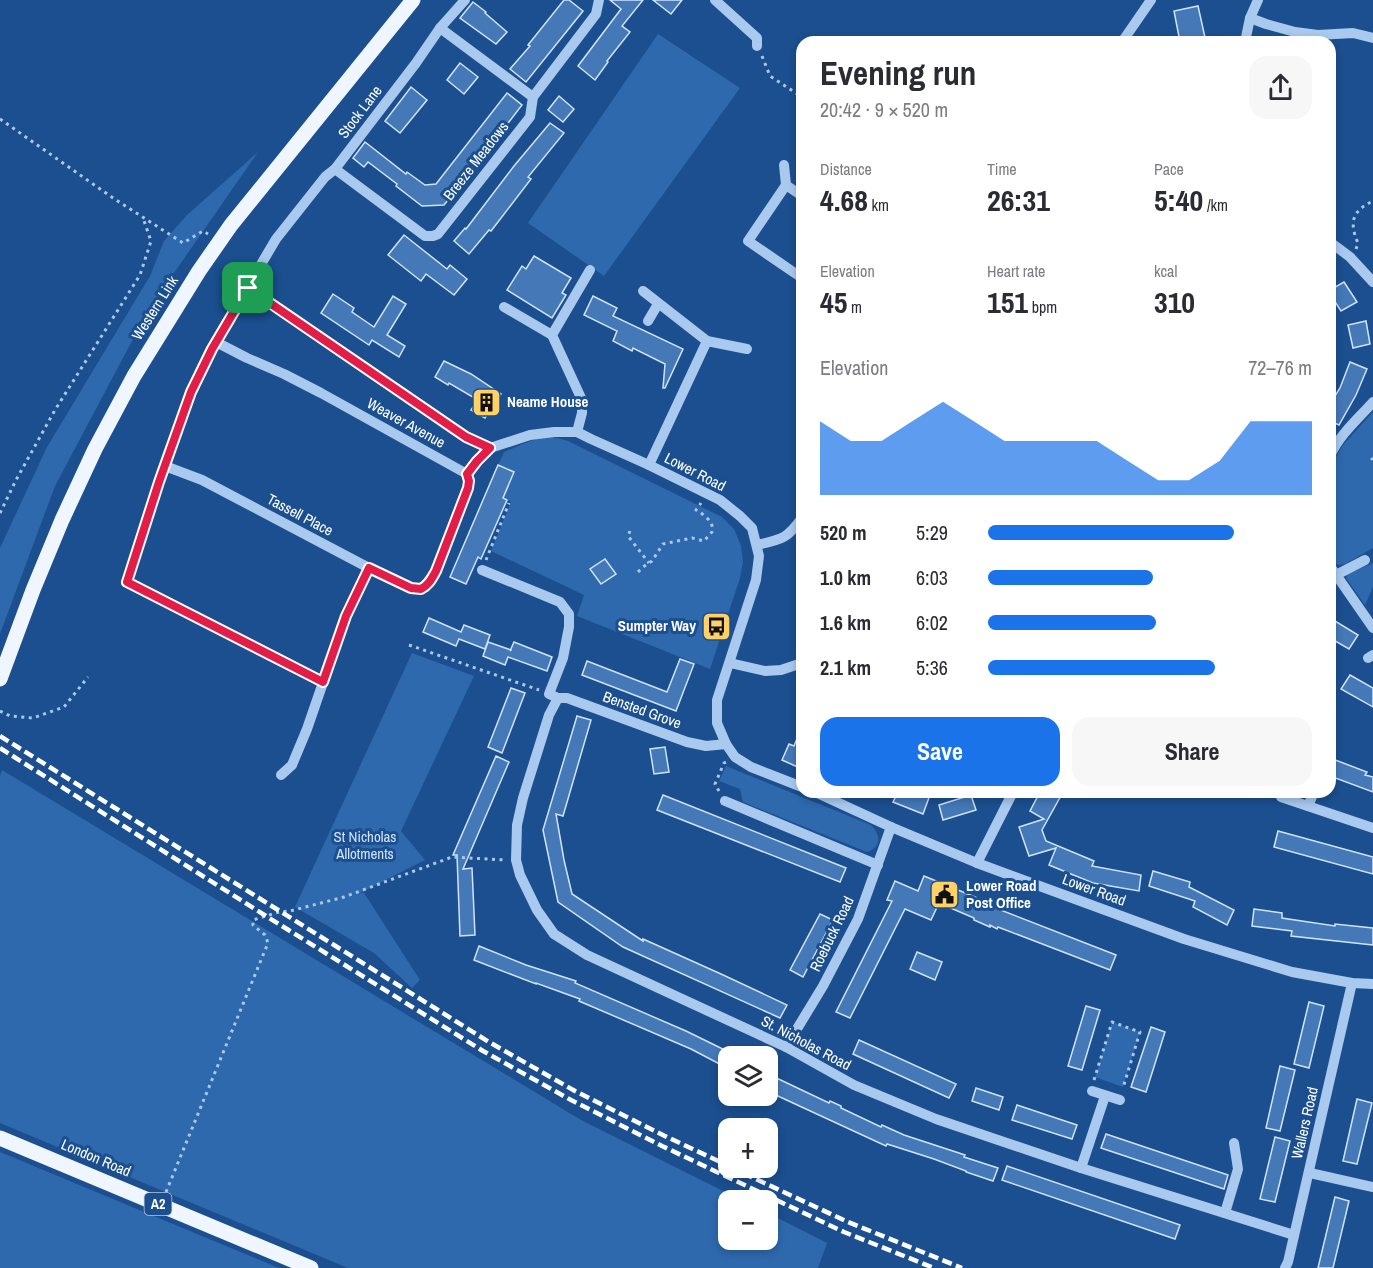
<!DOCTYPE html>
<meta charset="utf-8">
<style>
:root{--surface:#fff;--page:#f7f7f7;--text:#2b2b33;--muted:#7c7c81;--accent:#1a73e8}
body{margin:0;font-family:"Archivo Narrow",sans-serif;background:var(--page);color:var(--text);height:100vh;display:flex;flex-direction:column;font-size:22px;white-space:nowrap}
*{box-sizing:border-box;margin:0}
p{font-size:20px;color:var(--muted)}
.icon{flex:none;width:33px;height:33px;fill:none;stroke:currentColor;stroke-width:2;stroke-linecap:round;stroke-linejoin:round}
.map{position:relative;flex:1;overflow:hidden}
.details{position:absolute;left:796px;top:36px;width:540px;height:762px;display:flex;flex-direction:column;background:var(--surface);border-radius:18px;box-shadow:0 3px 9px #0003}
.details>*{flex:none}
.controls{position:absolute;left:718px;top:1046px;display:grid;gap:12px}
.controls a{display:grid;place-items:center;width:60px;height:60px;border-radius:12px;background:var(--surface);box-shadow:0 3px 9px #0003;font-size:30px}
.pin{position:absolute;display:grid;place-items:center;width:51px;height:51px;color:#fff;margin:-26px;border-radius:12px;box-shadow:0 3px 9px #0006}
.round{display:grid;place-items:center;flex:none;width:63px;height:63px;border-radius:18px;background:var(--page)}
.head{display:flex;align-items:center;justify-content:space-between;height:102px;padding:0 24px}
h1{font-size:33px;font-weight:800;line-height:45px}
.figures{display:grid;grid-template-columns:repeat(3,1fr);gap:9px;height:102px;padding:6px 24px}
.figures div{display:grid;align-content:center}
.figures b{font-size:30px;font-weight:800}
.figures small{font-size:16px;font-weight:400}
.figures p{font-size:16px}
.chart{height:168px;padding:12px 24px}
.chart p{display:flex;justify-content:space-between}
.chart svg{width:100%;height:108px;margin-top:6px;fill:var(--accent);opacity:.7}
.primary-button{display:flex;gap:12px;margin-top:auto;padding:12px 24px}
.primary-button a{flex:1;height:69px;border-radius:18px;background:var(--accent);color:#fff;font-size:24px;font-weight:800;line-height:69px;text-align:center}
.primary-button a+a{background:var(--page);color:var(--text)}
ul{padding:0 24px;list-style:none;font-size:20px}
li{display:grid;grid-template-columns:96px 72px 1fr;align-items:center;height:45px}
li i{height:15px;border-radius:8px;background:var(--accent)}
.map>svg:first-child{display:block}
</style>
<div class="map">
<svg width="1373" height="1268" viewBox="0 0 1373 1268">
<rect width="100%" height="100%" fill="#1b4f8f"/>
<!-- green -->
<g fill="#2e69ad">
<polygon points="658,34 740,88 604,276 528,223"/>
<polygon points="258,152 149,309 55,486 0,634 0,548 47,447 150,276 164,241 187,215"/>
<polygon points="1373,412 1373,458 1371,457 1370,460 1373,462 1373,548 1345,564 1338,565 1335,563 1331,553 1331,473 1336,457 1343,445"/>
<path d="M544,437H553L568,441L722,517L734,529L741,546L743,562L740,578L710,669L577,616L584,595L491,551L511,502L503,498L514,472L498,465L504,452C517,447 529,440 544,437Z"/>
<polygon points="1373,563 1373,587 1365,605 1346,578 1348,574"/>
<polygon points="412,653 474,676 401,831 425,860 360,893 364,893 420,980 412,988 374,953 295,907"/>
<path d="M726,766L871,825C881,835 882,847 867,852L743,802L740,789L719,781Z"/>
<polygon points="2,770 581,1120 741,1200 729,1200 729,1239 768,1239 768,1213 827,1243 818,1268 348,1268 0,1123 0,776"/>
<polygon points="1112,1022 1140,1032 1123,1087 1095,1077"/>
<polygon points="0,1152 279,1268 0,1268"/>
</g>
<!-- building -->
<g fill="#4478b7" stroke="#cfe3fa" stroke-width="1.5">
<polygon points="564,0 569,0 583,11 526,82 510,69 530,46 528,45"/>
<polygon points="610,0 643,0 622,26 630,32 607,61 608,62 595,80 578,66 621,9"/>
<polygon points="653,0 682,0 671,14"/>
<polygon points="473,2 486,12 485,13 507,32 496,44 460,18"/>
<polygon points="1198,6 1206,42 1180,42 1174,11"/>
<polygon points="460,63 478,77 464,94 447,80"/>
<polygon points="411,87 427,100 400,133 385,121"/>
<polygon points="507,93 522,105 502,131 503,132 477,168 470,176 468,175 444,205 422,206 396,186 397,184 368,162 364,167 353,158 365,142 406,174 407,172 425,185 436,184"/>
<polygon points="559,96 574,109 563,122 548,110"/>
<polygon points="550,123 564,133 528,177 531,179 498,222 491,231 489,230 469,254 454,241 465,228 466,229 514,166"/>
<polygon points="404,235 447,269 450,265 467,279 454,295 426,274 421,281 388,255"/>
<polygon points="534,256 571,278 562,293 566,295 552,318 507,290 522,266 526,269"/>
<polygon points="1344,282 1357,302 1341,311 1330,294 1330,290"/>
<polygon points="333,294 354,308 352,312 374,327 393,296 406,304 387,335 405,346 399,357 372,340 369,345 321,313"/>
<polygon points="593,296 617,308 613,316 683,349 665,388 663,388 665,364 633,348 632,351 613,341 617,331 584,315"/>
<polygon points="1366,321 1370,344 1353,348 1348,325"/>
<polygon points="444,361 471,374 501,394 485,418 471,410 478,400 449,383 448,385 435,377"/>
<polygon points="1350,362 1367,369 1356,395 1339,425 1330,421 1330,404 1340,388"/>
<polygon points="498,465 514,472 503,498 507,500 481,559 478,557 466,584 450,577"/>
<polygon points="605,559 616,574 601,584 590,569"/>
<polygon points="429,618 461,632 464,625 490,635 485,649 459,639 456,646 423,632"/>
<polygon points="1330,618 1358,635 1349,649 1330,638"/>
<polygon points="488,642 511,650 510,651 514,642 552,657 547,671 508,657 505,665 483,656"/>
<polygon points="680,659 694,664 676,711 582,675 587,661 667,692"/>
<polygon points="1350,675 1373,688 1373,707 1341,689"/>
<polygon points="511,688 525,693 502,753 488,747"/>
<polygon points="577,716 591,720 563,816 556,814 564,860 572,894 643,941 643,939 721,974 787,1005 780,1018 623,947 558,902 543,830"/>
<polygon points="802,726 802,769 782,760 789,744 794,746"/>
<polygon points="665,747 669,772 654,774 650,749"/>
<polygon points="496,756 509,762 463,869 472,868 475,935 460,936 457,855 453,855"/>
<polygon points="1330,758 1367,772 1365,775 1373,777 1373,792 1330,776"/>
<polygon points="898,792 923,792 930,795 923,814 893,802"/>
<polygon points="1040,792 1063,792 1042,830 1046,841 1094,861 1092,866 1141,875 1139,891 1093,883 1049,865 1056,848 1029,856 1019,827 1044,819 1030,811"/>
<polygon points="663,795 846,868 840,882 657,810"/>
<polygon points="971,795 976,810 943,820 939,805"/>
<polygon points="1278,831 1373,857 1373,874 1274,847"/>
<polygon points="1153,871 1190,882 1189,887 1234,910 1227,925 1193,907 1195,901 1149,886"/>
<polygon points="924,876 975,897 998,908 998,909 1116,955 1110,970 998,927 997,929 990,925 990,927 974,920 974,918 939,903 931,920 905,909 850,1018 836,1012 892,901 887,900 895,881 918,891"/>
<polygon points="1254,909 1282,913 1282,918 1335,926 1335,924 1373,928 1373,945 1291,936 1292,931 1252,926"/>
<polygon points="820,914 833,920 803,977 790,970"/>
<polygon points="479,946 526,965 576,981 575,983 686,1031 737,1056 729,1056 729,1069 691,1049 579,1001 580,999 536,983 536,984 474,960"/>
<polygon points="917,952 942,962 935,980 910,969"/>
<polygon points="1309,1002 1324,1006 1309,1068 1294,1064"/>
<polygon points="1086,1006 1100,1010 1082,1070 1068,1066"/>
<polygon points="1151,1027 1165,1032 1146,1092 1131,1087"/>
<polygon points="859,1040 956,1084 949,1098 853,1054"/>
<polygon points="1280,1066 1295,1070 1280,1131 1266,1128"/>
<polygon points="768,1074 829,1103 830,1101 841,1106 841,1108 881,1127 882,1125 904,1135 965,1155 964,1157 998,1168 993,1181 966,1172 966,1171 934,1159 887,1144 886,1146 780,1097 768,1091"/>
<polygon points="976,1088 1003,1097 999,1110 972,1101"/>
<polygon points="1357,1099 1372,1103 1357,1164 1343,1161"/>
<polygon points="1017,1105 1077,1125 1072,1139 1012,1120"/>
<polygon points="1106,1134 1228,1175 1224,1189 1101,1148"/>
<polygon points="1275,1137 1290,1141 1275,1202 1260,1199"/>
<polygon points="1007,1166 1180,1225 1175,1239 1002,1180"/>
<polygon points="1335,1197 1349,1201 1333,1268 1318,1268"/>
</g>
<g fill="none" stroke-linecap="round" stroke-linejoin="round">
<!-- path -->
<g stroke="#a9c9ee" stroke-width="3" stroke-dasharray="3 4.5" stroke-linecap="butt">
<polyline points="762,56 770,76 802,97"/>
<polyline points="0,119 113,198 183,243 203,231 208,234"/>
<path d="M1356,249L1358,243C1349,222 1352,211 1373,201"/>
<polyline points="258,294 466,437 479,443"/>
<polyline points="1371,458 1373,460"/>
<polyline points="0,513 16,480 55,410 140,275 151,241 143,218"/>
<polyline points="630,531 628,536 649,563"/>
<polyline points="486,560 509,503"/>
<path d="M638,572L643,567L652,561L663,544L692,538L704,541C705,540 711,533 712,532C715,522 703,514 696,510L701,503"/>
<polyline points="409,645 539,690"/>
<polyline points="0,711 10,716 33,718 64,707 88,677"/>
<polyline points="719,791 715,784 724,763 726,762"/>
<polyline points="1094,1080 1112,1022 1140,1032 1123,1088"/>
<polyline points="166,1192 268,943 265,935 253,925 253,920 279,912 290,911 344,897 452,857 505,860"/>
</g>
<!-- minor -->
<g stroke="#a9c9ee" stroke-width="10">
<polyline points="715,0 757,38 757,46"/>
<polyline points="1250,18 1266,24 1295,32 1318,35 1353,33 1373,38"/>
<polyline points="440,28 533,97"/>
<polyline points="1122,42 1151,0"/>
<polyline points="1245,42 1250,18 1258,0"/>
<polyline points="784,165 786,185 802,196"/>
<polyline points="335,169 425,236 433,236 438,234 530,117 533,97 596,14 599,0"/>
<polyline points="786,185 748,241 802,278"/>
<polyline points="1330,242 1350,257 1373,282"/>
<polyline points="643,291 707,341 747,349"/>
<polyline points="504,307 552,335"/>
<polyline points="648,321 658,304"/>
<polyline points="577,432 582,413 582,400 552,335 590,270"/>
<polyline points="490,448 530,435 554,432 577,432 591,439 649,465 720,500 740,516 752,528 759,556 756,580 717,700 717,723 726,744 735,757 751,767 802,787"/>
<path d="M1330,456C1340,434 1358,419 1373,402"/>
<polyline points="649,465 707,341"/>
<polyline points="165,466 202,480 369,568 411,588 421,589 426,586 436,571 468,488 469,481 467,474 321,393 284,374 247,358 216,342"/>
<path d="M757,545C782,539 787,539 802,518"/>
<polyline points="1330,566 1373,628"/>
<polyline points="482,570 560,602 569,614 569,627 563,658 549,694 558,698 567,698 687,742 706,746 726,744"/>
<polyline points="1336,575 1365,560"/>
<polyline points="1368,658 1373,655"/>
<polyline points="730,663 765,671 781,670 802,663"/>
<polyline points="323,682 127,582 159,482 191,392 211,349 276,239 325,177 335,169 416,63 440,28 465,0"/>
<polyline points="558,698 549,715 523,798 517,825 516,860 520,875 537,910 554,934 587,955 786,1047 854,1085 936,1119 1081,1168 1294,1235"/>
<polyline points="281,775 292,765 307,729 346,616 369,568"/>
<polyline points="815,792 891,827 977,863 1184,939 1292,972 1352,983 1373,984"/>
<polyline points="1281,797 1373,828"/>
<polyline points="725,801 878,865"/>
<polyline points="1308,806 1314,792"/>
<polyline points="977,863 1013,792"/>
<polyline points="786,1047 823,986 858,919 891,827"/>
<polyline points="1092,1091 1120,1100"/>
<polyline points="1081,1168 1105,1096"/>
<polyline points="1310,1173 1373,1187"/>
<polyline points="1225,1213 1238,1169 1234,1143"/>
<polyline points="1285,1268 1288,1262 1352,983"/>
</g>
<!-- major -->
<g stroke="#f0f6ff" stroke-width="15">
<polyline points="0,679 33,590 62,520 95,449 134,376 199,271 231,225 413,0"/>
<polyline points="0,1138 311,1268"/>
</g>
<!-- rail -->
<g stroke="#fff" stroke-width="4.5" stroke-dasharray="10 4.5" stroke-linecap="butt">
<polyline points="0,736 489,1042 575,1091 667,1137 729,1166"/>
<polyline points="0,748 266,916 483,1051 571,1100 662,1146 844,1232 934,1268"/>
<polyline points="730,1167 848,1222 962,1268"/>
</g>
</g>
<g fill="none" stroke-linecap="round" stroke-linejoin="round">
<defs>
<path id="route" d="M248,288L466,437L490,448L477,461L467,474L469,481L468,488L436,571C432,578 429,585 421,589L411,588L369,568L346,616L323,682L127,582L159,482L191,392L212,349Z"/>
</defs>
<!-- route casing -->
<use href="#route" stroke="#fff" stroke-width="12"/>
<!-- route -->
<use href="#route" stroke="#e11d48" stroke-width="8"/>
</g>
<!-- icons -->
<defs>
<symbol id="building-square" viewBox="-11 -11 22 22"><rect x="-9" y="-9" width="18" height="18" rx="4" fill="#ffd166" stroke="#1b4f8f"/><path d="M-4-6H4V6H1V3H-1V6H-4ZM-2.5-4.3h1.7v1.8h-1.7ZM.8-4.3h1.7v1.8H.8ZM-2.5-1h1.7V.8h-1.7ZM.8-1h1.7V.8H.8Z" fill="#111"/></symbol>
<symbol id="bus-square" viewBox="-11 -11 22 22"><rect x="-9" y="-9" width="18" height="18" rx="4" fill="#ffd166" stroke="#1b4f8f"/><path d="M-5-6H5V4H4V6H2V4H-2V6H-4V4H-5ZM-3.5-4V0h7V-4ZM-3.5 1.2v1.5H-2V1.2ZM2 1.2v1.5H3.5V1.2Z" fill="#111"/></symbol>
<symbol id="civic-square" viewBox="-11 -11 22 22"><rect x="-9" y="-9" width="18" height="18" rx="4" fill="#ffd166" stroke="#1b4f8f"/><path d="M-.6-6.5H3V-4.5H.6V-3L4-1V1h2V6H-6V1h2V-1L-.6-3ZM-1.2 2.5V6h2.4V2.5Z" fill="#111"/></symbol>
</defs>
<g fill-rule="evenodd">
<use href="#building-square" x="470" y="386" width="33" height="33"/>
<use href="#bus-square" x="700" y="610" width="33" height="33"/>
<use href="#civic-square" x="928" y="878" width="33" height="33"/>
</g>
<g text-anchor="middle" stroke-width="6" stroke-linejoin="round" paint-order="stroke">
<!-- shield labels -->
<rect fill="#1b4f8f" stroke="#bbcadd" stroke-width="1.5" x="144.5" y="1193" width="27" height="22" rx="4.5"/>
<g font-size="14" font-weight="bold" fill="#fff">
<text x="158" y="1209">A2</text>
</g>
<!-- street labels -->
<g font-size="15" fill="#fff" stroke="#1b4f8f">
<text transform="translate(360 112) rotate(-53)" y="5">Stock Lane</text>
<text transform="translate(476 161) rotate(-52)" y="5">Breeze Meadows</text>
<text transform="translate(155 308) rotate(-58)" y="5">Western Link</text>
<text transform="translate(406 423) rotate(29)" y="5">Weaver Avenue</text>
<text transform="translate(695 472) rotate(27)" y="5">Lower Road</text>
<text transform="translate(300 515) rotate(28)" y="5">Tassell Place</text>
<text transform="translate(642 710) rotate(20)" y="5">Bensted Grove</text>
<text transform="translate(1094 890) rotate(20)" y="5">Lower Road</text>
<text transform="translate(832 934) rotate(-64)" y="5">Roebuck Road</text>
<text transform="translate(806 1043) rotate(28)" y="5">St. Nicholas Road</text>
<text transform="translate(1305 1123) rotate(-77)" y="5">Wallers Road</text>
<text transform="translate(96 1158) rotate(23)" y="5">London Road</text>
</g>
<!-- poi labels -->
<g font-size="15" font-weight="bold" fill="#fff" stroke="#1b4f8f" text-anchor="start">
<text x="507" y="407">Neame House</text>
<text x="696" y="631" text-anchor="end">Sumpter Way</text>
<text x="966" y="891">Lower Road<tspan x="966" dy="17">Post Office</tspan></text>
</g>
<!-- park labels -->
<g font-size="15" fill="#cfe3fa" stroke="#1b4f8f">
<text x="365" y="842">St Nicholas<tspan x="365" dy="17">Allotments</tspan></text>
</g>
</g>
</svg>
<div class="controls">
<a><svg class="icon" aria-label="layers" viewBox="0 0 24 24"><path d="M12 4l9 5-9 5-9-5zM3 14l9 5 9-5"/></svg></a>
<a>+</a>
<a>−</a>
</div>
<div class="pin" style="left:248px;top:288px;background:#1e9e55"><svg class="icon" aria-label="arrive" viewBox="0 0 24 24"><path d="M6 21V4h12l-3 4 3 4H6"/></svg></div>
<section class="details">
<div class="head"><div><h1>Evening run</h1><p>20:42 · 9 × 520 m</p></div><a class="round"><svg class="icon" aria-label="share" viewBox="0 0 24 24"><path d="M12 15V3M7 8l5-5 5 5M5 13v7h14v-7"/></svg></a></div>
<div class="figures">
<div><p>Distance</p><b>4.68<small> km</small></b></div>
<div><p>Time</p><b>26:31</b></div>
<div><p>Pace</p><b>5:40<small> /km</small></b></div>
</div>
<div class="figures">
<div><p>Elevation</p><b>45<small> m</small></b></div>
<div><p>Heart rate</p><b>151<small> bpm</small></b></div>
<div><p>kcal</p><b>310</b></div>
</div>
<div class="chart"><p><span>Elevation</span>72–76 m</p>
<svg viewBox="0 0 160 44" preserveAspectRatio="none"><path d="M0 44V14L10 22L20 22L30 14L40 6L50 14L60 22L70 22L80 22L90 22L100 30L110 38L120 38L130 30L140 14L150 14L160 14V44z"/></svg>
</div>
<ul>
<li><b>520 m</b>5:29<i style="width:76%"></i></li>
<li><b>1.0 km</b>6:03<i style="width:51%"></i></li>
<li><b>1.6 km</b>6:02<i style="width:52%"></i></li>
<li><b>2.1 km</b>5:36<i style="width:70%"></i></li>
</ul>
<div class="primary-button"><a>Save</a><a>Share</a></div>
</section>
</div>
